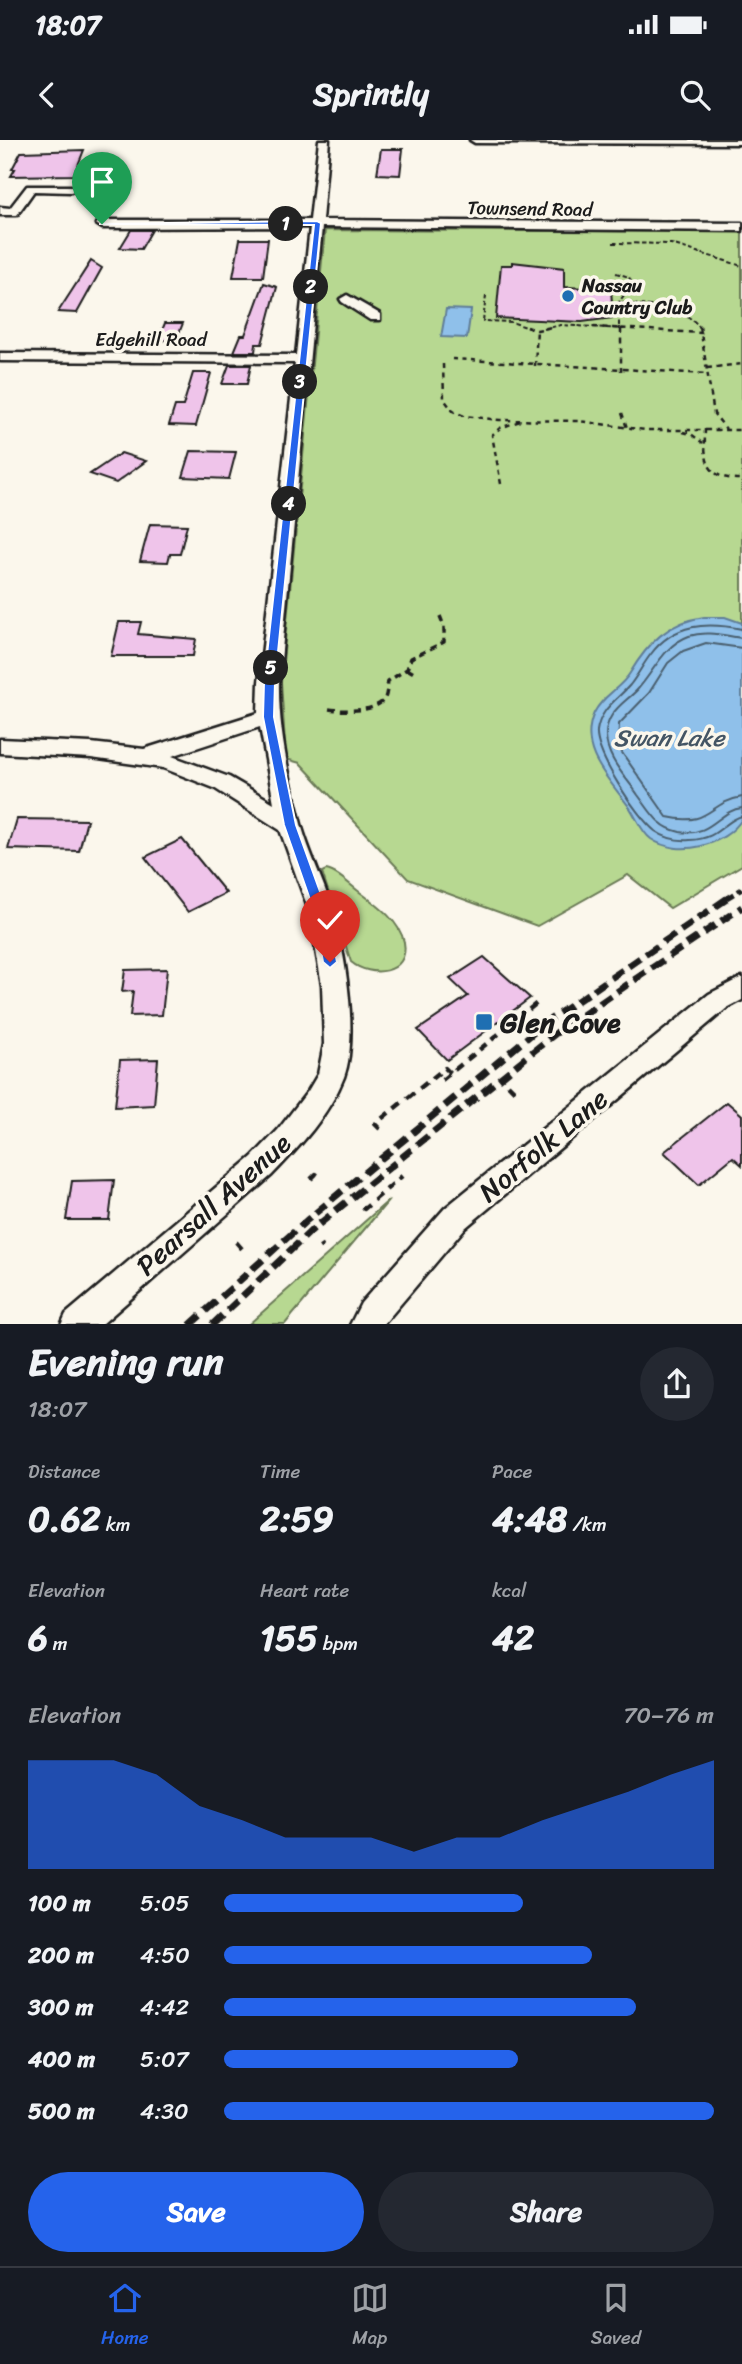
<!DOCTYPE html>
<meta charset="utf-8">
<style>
:root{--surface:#171b24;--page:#242831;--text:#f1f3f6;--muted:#9ea1a6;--line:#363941;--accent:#2563eb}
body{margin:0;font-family:Sriracha,sans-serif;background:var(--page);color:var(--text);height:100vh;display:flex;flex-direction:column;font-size:26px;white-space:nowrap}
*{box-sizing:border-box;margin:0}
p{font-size:23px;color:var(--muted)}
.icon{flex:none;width:38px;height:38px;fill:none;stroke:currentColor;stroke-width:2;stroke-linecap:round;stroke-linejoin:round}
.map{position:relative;height:1184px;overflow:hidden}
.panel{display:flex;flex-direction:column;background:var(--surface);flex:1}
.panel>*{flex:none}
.pin{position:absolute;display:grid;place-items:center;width:60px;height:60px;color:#fff;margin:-72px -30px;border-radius:50% 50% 50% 0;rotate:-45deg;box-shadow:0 0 7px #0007}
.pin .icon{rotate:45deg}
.km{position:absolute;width:35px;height:35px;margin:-18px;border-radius:50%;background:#222;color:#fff;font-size:19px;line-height:35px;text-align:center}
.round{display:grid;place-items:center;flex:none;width:74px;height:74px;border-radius:37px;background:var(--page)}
.summary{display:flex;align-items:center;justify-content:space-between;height:119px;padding:0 28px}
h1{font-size:38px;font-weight:800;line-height:52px}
.stats{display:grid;grid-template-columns:repeat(3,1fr);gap:10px;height:119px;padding:7px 28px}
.stats div{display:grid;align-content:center}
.stats b{font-size:35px;font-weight:800}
.stats small{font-size:19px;font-weight:400}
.stats p{font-size:19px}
.chart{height:196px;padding:14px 28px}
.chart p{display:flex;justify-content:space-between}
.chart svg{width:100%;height:126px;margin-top:7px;fill:var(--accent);opacity:.7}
.action{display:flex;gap:14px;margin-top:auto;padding:14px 28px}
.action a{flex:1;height:80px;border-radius:42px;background:var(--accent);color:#fff;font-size:28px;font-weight:800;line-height:80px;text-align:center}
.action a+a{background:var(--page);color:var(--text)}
ul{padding:0 28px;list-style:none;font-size:23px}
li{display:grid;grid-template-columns:112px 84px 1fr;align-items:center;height:52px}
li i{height:18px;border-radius:9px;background:var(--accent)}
.status{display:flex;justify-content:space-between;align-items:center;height:49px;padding:0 35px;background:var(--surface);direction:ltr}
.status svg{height:19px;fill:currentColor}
header{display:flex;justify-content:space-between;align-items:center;height:91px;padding:0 28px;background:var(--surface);font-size:32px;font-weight:800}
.dock{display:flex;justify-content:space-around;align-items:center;height:98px;border-top:2px solid var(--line);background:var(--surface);font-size:19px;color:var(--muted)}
.dock a{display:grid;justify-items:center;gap:4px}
.dock .current{color:var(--accent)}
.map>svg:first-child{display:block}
</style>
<div class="status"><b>18:07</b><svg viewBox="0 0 49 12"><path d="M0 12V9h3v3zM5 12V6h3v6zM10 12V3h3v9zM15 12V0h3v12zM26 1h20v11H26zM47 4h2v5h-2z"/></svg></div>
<header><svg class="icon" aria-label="back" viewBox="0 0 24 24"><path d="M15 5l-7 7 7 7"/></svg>Sprintly<svg class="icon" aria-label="search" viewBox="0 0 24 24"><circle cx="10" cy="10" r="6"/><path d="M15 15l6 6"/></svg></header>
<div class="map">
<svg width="742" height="1185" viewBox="0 0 742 1185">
<rect width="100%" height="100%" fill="#fbf7ec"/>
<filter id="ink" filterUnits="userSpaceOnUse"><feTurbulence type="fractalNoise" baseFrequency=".0143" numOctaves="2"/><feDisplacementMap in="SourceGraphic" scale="14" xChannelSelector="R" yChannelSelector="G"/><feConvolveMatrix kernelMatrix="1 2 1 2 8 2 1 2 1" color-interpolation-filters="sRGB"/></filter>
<g filter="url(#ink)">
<!-- green -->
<g fill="#b7d891" stroke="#6a7a56" stroke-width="2">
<polygon points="325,90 742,92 742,725 670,768 628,735 537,786 408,739 300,623 286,619 281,542"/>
<path d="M326,730C337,732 348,743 357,750C374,763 399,779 404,802C410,835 370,838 351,822L322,732Z"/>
<polygon points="389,1060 285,1184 249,1184"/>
</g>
<!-- water -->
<g fill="#8fc0ea" stroke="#617e98" stroke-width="2">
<polygon points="446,169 471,170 467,198 441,197"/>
<path d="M704,477H725L742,483V679C725,706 679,718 651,699C642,693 636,677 630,668C610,640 577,611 594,573C602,556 621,548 630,533C648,503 668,482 704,477Z"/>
</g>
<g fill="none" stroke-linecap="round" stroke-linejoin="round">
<!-- shore -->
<g stroke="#4a5e6e" stroke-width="2">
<path d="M742,489C707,482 674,483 651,514C643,524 638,535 630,545C617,560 600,569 597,591C595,614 637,677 655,691C665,698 678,701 690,700C720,699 723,681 742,676"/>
<path d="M742,498C725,496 707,490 689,496C664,505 655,530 638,549C630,558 619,564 612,575C608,581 606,588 606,595C606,618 626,637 638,655C651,672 658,688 680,692C712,697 719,670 742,668"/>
<path d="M742,508L706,503L683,511L668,523L649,553L619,584L618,607L667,677C711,687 707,663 742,657"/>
</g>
</g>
<!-- building -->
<g fill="#efc4ea" stroke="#1c1c1c" stroke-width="2">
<polygon points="381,9 403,9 400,35 377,34"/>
<polygon points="84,10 74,35 11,36 15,29 12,29 21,12"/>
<polygon points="131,90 152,90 141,109 120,108"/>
<polygon points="240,99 268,99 263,137 233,137"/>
<polygon points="91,121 102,128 77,173 58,172"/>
<polygon points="512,122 564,128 564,147 611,149 613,178 582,182 496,178 501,125 512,125"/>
<polygon points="264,143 277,147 262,204 256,204 255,212 234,212 241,195 245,195"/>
<polygon points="165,183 183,183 176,201 158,200"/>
<polygon points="229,225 251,225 247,244 222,244"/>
<polygon points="193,233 211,233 196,286 169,285 175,266 183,266"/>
<polygon points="191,311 236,312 229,339 183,337"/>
<polygon points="121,313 146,321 116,343 90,334"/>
<polygon points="150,384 187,385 180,414 170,414 168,422 140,421"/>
<polygon points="119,482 141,482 138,494 196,499 193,516 111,516"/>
<polygon points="17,679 87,680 79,711 8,709"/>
<polygon points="182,699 226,753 188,772 145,717"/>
<polygon points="484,817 530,858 447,920 418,890 468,856 450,839"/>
<polygon points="167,829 162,875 130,876 133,851 122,852 125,830"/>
<polygon points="158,919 154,965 115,967 120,920"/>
<polygon points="727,962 742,975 742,1025 733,1017 699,1045 664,1012"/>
<polygon points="114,1040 109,1080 66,1080 72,1041"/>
</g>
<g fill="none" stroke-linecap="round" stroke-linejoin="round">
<defs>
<g id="minor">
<path d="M319,0H329L322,80L742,83V91L322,87L279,542C278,589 289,638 301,684C309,713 323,740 332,769C345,809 359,897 344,937C329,975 300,1006 272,1035L101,1185H61L66,1174L252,1017L278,990L308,951L318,934L324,904L322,845L309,771L280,690L214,648L163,628L91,618L0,613V599L91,603L144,609L258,573L259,542L295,223L0,221V213L296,215L310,87L102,88L96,84L102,80H310ZM260,587L274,663L229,637L172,616Z"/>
<polygon points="470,0 742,0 742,4 475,3"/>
<polygon points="27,46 71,46 77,49 71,52 34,51 17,75 0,75 0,67 10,68"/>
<polygon points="347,155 380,174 380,180 370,180 342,162 340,159"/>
<polygon points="742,837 742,860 727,868 465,1088 383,1185 350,1185 361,1163 445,1068 709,854"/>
</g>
</defs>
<!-- minor casing -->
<use href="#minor" stroke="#1c1c1c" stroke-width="5"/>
<!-- path-far3 -->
<g stroke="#1c1c1c" stroke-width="2" stroke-dasharray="4.5 2.5" stroke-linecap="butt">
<polyline points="613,103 671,104 742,126"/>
<polyline points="616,133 629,137 632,144 619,162 619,189"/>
<polyline points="486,156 483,181 511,182 532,189"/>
<path d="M619,162C647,168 682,163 701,189"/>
<polyline points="544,189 561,185 624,189"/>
</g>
<!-- path-far2 -->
<g stroke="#1c1c1c" stroke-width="2.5" stroke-dasharray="5 4.5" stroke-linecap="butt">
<polyline points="527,187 537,190 552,187"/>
<polyline points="593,187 703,193"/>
<polyline points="619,187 619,190"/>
<polyline points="700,187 714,274 726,289"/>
<polyline points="621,189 621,231"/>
<polyline points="452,219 707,234"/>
<polyline points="443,224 444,259 453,271 464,276 500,280 579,281 645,290 742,290"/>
<polyline points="535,226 537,189"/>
<polyline points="707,228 742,224"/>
<polyline points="622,273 627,288"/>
<path d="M705,289C704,321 706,340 742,339"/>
<polyline points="683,292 691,294 703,303"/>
<polyline points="501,344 492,295 500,288 520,281"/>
</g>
<!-- path-far1 -->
<g stroke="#1c1c1c" stroke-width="3.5" stroke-dasharray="7 5" stroke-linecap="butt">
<polyline points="407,529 417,535"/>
<path d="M329,569C343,571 376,573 385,558C387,554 387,546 388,541L407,529L411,518L444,502V486L440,476"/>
</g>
<!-- path -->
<g stroke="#1c1c1c" stroke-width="4.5" stroke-dasharray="9 7" stroke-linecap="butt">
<polyline points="442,940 537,863"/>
<polyline points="508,944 519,955"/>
<polyline points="380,989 375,984 445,928 450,933"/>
<polyline points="311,1039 316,1034 322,1039"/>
<polyline points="362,1067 364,1069 402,1036"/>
<polyline points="236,1102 243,1110"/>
<polyline points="320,1105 322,1108"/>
</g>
<!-- minor -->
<use href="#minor" fill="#fbf7ec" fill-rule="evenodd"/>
<!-- rail-far1 -->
<polyline stroke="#1c1c1c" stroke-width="5" stroke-dasharray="10 5" stroke-linecap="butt" points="725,759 742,749"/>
<!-- rail -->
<g stroke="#1c1c1c" stroke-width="7" stroke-dasharray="14 7" stroke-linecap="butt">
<polyline points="190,1185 307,1080 545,883 728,758"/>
<polyline points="212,1185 313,1089 556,893 742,767"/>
</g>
</g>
</g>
<!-- route -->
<polygon fill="#2563eb" stroke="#fff" stroke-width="2" points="317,81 321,83 275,542 274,577 296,685 327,771 337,822 330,828 323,822 314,771 284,685 263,577 264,542 314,85 99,84"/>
<!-- markers -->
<g fill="#1f6fb2" stroke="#fbf7ec" stroke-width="2.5">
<circle cx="568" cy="156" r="7"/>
<rect x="475" y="873" width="18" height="18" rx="3.5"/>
</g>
<g text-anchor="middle" stroke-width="7" stroke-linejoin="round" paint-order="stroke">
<!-- far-street labels -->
<g font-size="19" fill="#1c1c1c" stroke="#fbf7ec">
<text transform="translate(530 68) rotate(1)" y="7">Townsend Road</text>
<text x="151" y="206">Edgehill Road</text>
</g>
<!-- far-poi labels -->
<g font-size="19" font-weight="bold" fill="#1c1c1c" stroke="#fbf7ec" text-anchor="start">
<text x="582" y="152">Nassau<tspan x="582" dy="22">Country Club</tspan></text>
</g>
<!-- water labels -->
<g font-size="24" font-style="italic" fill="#445564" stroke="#fbf7ec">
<text x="669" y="606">Swan Lake</text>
</g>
<!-- near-poi labels -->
<g font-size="28" font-weight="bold" fill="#1c1c1c" stroke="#fbf7ec" text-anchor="start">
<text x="500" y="892">Glen Cove</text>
</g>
<!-- near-street labels -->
<g font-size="28" fill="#1c1c1c" stroke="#fbf7ec">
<text transform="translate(543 1005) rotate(-40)" y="10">Norfolk Lane</text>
<text transform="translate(213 1064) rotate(-42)" y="10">Pearsall Avenue</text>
</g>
</g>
</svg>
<div class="pin" style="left:102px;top:84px;background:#1e9e55"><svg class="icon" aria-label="arrive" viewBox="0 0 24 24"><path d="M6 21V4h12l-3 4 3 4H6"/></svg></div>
<div class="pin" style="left:330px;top:822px;background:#d93025"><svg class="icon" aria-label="check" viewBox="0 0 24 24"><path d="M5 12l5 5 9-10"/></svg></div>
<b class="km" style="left:286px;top:84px">1</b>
<b class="km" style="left:311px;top:147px">2</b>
<b class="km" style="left:300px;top:242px">3</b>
<b class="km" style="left:289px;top:364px">4</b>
<b class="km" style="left:271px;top:528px">5</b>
</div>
<section class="panel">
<div class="summary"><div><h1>Evening run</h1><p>18:07</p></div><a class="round"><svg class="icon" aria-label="share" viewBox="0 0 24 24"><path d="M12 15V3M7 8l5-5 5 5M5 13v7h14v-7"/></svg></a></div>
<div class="stats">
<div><p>Distance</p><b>0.62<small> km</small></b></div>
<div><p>Time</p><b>2:59</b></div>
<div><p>Pace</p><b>4:48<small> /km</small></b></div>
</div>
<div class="stats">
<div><p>Elevation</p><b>6<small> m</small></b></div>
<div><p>Heart rate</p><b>155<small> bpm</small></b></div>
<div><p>kcal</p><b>42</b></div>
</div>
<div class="chart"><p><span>Elevation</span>70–76 m</p>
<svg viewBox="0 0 160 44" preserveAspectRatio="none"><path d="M0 44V6L10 6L20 6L30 11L40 22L50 27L60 33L70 33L80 33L90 38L100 33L110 33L120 27L130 22L140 17L150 11L160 6V44z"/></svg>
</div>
<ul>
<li><b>100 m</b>5:05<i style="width:61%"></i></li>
<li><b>200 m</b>4:50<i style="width:75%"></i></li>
<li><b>300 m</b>4:42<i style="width:84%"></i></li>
<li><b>400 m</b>5:07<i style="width:60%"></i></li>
<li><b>500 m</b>4:30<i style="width:100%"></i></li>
</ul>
<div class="action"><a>Save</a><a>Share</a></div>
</section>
<nav class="dock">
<a class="current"><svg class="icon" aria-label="home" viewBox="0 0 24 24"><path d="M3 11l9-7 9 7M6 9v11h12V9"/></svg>Home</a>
<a><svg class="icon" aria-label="map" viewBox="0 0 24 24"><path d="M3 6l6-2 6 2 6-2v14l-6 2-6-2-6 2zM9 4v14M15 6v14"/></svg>Map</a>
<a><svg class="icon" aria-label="saved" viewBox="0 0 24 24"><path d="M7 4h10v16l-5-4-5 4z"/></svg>Saved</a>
</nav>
